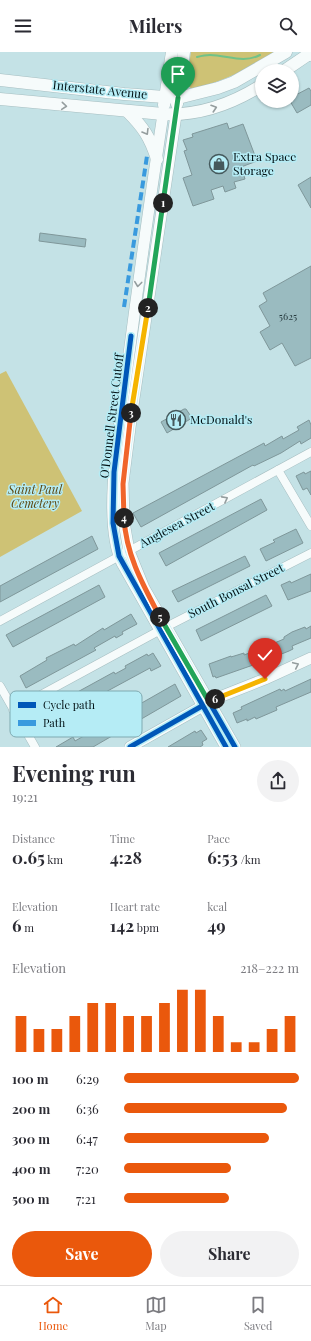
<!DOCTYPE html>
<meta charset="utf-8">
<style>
:root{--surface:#fff;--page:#f2f2f3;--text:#2b2b33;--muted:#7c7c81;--line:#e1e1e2;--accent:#ea580c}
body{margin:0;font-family:"Playfair Display",serif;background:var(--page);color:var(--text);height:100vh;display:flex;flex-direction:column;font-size:15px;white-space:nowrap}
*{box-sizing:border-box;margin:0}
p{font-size:13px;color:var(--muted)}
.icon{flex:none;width:22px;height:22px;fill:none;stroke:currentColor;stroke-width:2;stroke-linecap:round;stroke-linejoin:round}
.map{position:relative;height:695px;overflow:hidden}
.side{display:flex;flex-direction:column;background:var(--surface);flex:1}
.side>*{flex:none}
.fabs{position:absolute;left:255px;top:12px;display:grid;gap:8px}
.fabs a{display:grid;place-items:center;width:44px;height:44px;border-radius:50%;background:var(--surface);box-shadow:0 1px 3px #0004;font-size:20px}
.pin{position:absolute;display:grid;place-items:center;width:34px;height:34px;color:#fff;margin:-41px -17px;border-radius:50% 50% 50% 0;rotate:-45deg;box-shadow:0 0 4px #0007}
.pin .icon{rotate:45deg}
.km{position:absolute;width:20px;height:20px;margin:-10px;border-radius:50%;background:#222;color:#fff;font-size:11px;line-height:20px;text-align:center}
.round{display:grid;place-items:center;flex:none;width:42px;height:42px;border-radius:21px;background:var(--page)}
.headline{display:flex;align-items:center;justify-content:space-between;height:68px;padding:0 12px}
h1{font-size:22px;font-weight:700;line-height:30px}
.figures{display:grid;grid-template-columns:repeat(3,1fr);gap:6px;height:68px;padding:4px 12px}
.figures div{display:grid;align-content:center}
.figures b{font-size:17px;font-weight:700}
.figures small{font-size:11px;font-weight:400}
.figures p{font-size:11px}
.chart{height:112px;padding:8px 12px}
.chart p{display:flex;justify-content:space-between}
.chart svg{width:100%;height:72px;margin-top:4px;stroke:var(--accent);stroke-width:6}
.primary-button{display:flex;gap:8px;margin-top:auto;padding:8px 12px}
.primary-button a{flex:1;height:46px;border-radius:24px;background:var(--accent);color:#fff;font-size:16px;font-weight:700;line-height:46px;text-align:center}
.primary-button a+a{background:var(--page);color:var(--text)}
ul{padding:0 12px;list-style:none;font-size:13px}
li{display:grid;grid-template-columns:64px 48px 1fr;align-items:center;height:30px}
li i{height:10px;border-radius:5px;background:var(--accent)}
header{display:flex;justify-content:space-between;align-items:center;height:52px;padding:0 12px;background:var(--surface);font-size:18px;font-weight:700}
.menu{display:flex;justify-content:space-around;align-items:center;height:56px;border-top:1px solid var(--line);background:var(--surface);font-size:11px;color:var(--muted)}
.menu a{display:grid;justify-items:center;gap:2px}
.menu .selected{color:var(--accent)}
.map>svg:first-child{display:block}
</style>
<header><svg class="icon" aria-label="menu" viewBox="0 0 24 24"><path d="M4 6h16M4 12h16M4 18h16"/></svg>Milers<svg class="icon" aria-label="search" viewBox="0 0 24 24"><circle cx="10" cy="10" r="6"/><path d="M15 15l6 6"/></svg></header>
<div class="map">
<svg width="311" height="695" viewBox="0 0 311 695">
<rect width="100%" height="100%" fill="#c4e2e6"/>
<!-- green -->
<g fill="#cec275">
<path d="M191,0H277C247,17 225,29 192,37L187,33L186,30Z"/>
<polygon points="6,319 82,459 0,505 0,322"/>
</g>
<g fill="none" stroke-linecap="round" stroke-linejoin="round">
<!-- stream -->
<path stroke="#70c288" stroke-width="2" d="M197,5C201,4 205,3 210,3C227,3 243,12 260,3"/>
</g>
<!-- building -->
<g fill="#9abbc0" stroke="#7f979a">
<polygon points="309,36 311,39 311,53 297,61 290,49 292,49 292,45"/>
<polygon points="227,71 229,77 243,72 257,109 241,115 245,127 234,130 236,136 225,140 223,134 211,138 214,147 193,154 183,126 192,123 184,99 187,98 183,88 193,85 192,82"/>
<polygon points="311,125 311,156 298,133"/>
<polygon points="40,181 86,187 85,195 39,189"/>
<polygon points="311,214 311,306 295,314 282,291 270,298 260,280 270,274 259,254 267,249 263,241"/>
<polygon points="184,357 186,357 192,366 167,381 161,370"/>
<polygon points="309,368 311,373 311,386 301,392 300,389 281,401 254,414 253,413 141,475 133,461 264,391 265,394 282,384 283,387 299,378 297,375"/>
<polygon points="311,419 311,443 307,436 303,438 296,424 304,420 305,422"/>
<polygon points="261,447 267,458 166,514 159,501"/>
<polygon points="296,477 303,491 266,509 260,497 275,490 273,488"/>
<polygon points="92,484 98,497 0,550 0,534"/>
<polygon points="245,504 250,514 178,550 172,539"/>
<polygon points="311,522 311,539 288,548 281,533 290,529 291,531"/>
<polygon points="99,533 105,545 13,595 6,583"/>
<polygon points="266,543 272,554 201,589 196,578"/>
<polygon points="131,562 137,572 122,580 123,582 116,586 115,584 94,596 96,598 26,636 20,624 47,608 46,606 74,592 75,594 103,576 104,578"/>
<polygon points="311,574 311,586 292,594 293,597 289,599 274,605 273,603 256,610 256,612 216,626 215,624 213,625 209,612 231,604 231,605 244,601 244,603 260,597 284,587 284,585 292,580 305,575 306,577"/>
<polygon points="153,601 161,614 151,619 150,616 89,649 89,650 86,652 87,655 75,662 72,663 70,660 44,674 41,668 44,666 41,660 114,620 115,622 126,616 125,614 147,602 148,604"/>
<polygon points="311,627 311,640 276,655 277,658 256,667 255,665 247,669 247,667 237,671 233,661 242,657 241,655 280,637 281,639 284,637 285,639"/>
<polygon points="175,632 181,644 93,695 56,695 73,685 75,689"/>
<polygon points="201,678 207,687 202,690 203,693 200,695 168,695 195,679 196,681"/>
</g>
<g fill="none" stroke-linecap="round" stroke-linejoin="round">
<defs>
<g id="street">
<polyline points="278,418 311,474"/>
<polyline points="0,569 311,400"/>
<polyline points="0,634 35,695"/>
<polyline points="13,658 166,575 311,501"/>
</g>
<g id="secondary">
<path d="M163,62C150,147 138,232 127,317C121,365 101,468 122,511L226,695"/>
<polyline points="176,63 132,360 123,431 124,470 129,499 144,536 235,695"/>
<polyline points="130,695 217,646 265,627 311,606"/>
</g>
<g id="primary">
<polyline points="284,19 309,2"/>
<polyline points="0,28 124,42 178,46 218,36 234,30 286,0"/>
<path d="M0,47L163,62C199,64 232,52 262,33"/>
<polyline points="177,52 184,0"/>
<polyline points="164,53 172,0"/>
<path d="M127,59C143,75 150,85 157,107"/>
</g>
<polyline id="highway" points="309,2 311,1"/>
</defs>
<!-- street casing -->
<use href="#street" stroke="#a6bec1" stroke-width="9"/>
<!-- secondary casing -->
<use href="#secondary" stroke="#a6bec1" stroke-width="12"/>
<!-- primary casing -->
<use href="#primary" stroke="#a6bec1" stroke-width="13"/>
<!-- highway casing -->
<use href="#highway" stroke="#a6bec1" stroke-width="15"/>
<!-- street -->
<use href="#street" stroke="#f6fbfb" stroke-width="8"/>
<!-- secondary -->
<use href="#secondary" stroke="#f6fbfb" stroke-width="11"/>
<!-- primary -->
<use href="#primary" stroke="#f6fbfb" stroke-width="12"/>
<!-- highway -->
<use href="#highway" stroke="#f6fbfb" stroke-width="14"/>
<!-- quiet -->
<polyline stroke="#399ade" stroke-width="4" stroke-dasharray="8 4" stroke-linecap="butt" points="124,255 147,104"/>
<defs>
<g id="cycleway">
<polyline points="131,284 114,420 113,471 119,504 226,695"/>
<polyline points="143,285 132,360 123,431 124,470 129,499 144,536 235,695"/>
<polyline points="130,695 202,654"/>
</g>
</defs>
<!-- cycleway casing -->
<use href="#cycleway" stroke="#b5ecf5" stroke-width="8"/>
<!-- cycleway -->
<use href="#cycleway" stroke="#0057b8" stroke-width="5"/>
</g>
<!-- one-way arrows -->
<defs><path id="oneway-chevron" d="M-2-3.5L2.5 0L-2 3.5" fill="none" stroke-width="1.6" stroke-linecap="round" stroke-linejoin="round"/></defs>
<g stroke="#949d9e">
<use href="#oneway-chevron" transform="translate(64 54) rotate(5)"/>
<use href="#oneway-chevron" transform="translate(214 56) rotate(-18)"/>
<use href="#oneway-chevron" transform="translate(146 80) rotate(59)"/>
<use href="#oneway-chevron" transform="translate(138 232) rotate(97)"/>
<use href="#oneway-chevron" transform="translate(225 447) rotate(-28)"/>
<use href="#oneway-chevron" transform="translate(296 613) rotate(-25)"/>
</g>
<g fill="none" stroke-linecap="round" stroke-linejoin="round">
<defs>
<polyline id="split-1" points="163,151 178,46"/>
<polyline id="split-2" points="148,256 163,151"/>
<polyline id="split-3" points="131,361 148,256"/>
<polyline id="split-4" points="124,466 123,432 131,361"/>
<path id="split-5" d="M124,466C126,503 143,533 160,565"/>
<polyline id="split-6" points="160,565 209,650 215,647"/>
<polyline id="split-7" points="215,647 265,627"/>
</defs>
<!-- split-1 casing -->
<use href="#split-1" stroke="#fff" stroke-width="8"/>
<!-- split-2 casing -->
<use href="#split-2" stroke="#fff" stroke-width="8"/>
<!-- split-3 casing -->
<use href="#split-3" stroke="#fff" stroke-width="8"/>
<!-- split-4 casing -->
<use href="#split-4" stroke="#fff" stroke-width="8"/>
<!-- split-5 casing -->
<use href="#split-5" stroke="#fff" stroke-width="8"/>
<!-- split-6 casing -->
<use href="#split-6" stroke="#fff" stroke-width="8"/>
<!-- split-7 casing -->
<use href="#split-7" stroke="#fff" stroke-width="8"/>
<!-- split-1 -->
<use href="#split-1" stroke="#22a559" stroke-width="5"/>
<!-- split-2 -->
<use href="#split-2" stroke="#22a559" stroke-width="5"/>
<!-- split-3 -->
<use href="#split-3" stroke="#f5b400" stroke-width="5"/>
<!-- split-4 -->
<use href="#split-4" stroke="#f0652b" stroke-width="5"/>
<!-- split-5 -->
<use href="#split-5" stroke="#f0652b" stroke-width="5"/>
<!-- split-6 -->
<use href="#split-6" stroke="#22a559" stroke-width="5"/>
<!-- split-7 -->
<use href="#split-7" stroke="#f5b400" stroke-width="5"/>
</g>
<!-- icons -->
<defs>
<symbol id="shop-ring" viewBox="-11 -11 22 22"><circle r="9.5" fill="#b5ecf5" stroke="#45595c" stroke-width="1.5"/><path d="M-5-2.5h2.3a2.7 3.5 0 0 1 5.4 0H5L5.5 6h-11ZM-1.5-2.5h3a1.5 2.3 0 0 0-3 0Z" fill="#45595c"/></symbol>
<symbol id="restaurant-ring" viewBox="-11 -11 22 22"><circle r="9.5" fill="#b5ecf5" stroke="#45595c" stroke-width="1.5"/><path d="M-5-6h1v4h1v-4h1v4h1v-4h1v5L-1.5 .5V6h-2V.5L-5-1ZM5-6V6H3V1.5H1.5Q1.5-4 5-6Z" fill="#45595c"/></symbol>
</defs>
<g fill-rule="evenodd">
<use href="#shop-ring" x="208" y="101" width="22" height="22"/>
<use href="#restaurant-ring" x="165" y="357" width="22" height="22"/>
</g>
<g text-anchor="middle" stroke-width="3" stroke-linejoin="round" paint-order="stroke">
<!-- number labels -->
<g font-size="10" fill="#263a3e">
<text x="288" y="268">5625</text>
</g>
<!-- street labels -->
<g font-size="12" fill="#000f12" stroke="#b5ecf5">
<text transform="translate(100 38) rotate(6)" y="4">Interstate Avenue</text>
<text transform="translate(112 364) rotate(-83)" y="4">O'Donnell Street Cutoff</text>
<text transform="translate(177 473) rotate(-28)" y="4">Anglesea Street</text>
<text transform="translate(236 539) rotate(-27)" y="4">South Bonsal Street</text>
</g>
<!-- poi labels -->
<g font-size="12" fill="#000f12" stroke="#b5ecf5" text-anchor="start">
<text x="233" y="109">Extra Space<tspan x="233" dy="14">Storage</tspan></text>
<text x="190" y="372">McDonald's</text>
</g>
<!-- park labels -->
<g font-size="12" font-style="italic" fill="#5d4913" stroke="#b5ecf5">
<text x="35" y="442">Saint Paul<tspan x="35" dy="14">Cemetery</tspan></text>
</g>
</g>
<!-- legend -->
<rect x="10" y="639" width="132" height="46" rx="6" fill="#b5ecf5" stroke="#7faab1" stroke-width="1"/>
<rect x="18" y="650" width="18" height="6" fill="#0057b8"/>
<rect x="18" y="668" width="18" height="6" fill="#399ade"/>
<g font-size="11" fill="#000f12">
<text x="43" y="657">Cycle path</text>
<text x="43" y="675">Path</text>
</g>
</svg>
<div class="fabs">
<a><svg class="icon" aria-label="layers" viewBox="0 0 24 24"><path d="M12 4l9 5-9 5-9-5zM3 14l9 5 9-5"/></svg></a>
</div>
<div class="pin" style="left:178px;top:46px;background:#1e9e55"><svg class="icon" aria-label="arrive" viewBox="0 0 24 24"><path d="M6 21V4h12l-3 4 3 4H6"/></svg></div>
<div class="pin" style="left:265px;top:627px;background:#d93025"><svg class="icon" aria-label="check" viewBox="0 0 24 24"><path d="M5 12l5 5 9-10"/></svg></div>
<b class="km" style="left:163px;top:151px">1</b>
<b class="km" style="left:148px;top:256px">2</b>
<b class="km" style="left:131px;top:361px">3</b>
<b class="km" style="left:124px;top:466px">4</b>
<b class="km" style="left:160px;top:565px">5</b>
<b class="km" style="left:215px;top:647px">6</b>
</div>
<section class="side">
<div class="headline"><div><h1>Evening run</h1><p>19:21</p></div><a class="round"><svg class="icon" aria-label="share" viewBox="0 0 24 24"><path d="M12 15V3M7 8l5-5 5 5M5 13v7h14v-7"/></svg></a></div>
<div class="figures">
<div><p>Distance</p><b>0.65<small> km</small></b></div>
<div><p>Time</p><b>4:28</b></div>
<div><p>Pace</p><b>6:53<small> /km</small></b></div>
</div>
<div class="figures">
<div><p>Elevation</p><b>6<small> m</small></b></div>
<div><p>Heart rate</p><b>142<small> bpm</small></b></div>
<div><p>kcal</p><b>49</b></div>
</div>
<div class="chart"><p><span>Elevation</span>218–222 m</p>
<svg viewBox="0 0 160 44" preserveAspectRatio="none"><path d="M5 44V22M15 44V30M25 44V30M35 44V22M45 44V14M55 44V14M65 44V22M75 44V22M85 44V14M95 44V6M105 44V6M115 44V22M125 44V38M135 44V38M145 44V30M155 44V22"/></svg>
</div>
<ul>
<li><b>100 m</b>6:29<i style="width:100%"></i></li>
<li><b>200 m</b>6:36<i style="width:93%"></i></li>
<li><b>300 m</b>6:47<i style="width:83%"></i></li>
<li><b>400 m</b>7:20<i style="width:61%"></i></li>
<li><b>500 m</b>7:21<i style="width:60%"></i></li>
</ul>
<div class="primary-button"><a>Save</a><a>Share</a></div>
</section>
<nav class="menu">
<a class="selected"><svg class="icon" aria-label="home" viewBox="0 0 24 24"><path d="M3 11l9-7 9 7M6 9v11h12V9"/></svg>Home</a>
<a><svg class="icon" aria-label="map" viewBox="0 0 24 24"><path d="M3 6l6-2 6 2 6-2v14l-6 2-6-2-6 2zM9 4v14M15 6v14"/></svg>Map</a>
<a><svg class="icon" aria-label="saved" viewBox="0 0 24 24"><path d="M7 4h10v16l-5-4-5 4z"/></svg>Saved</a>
</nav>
